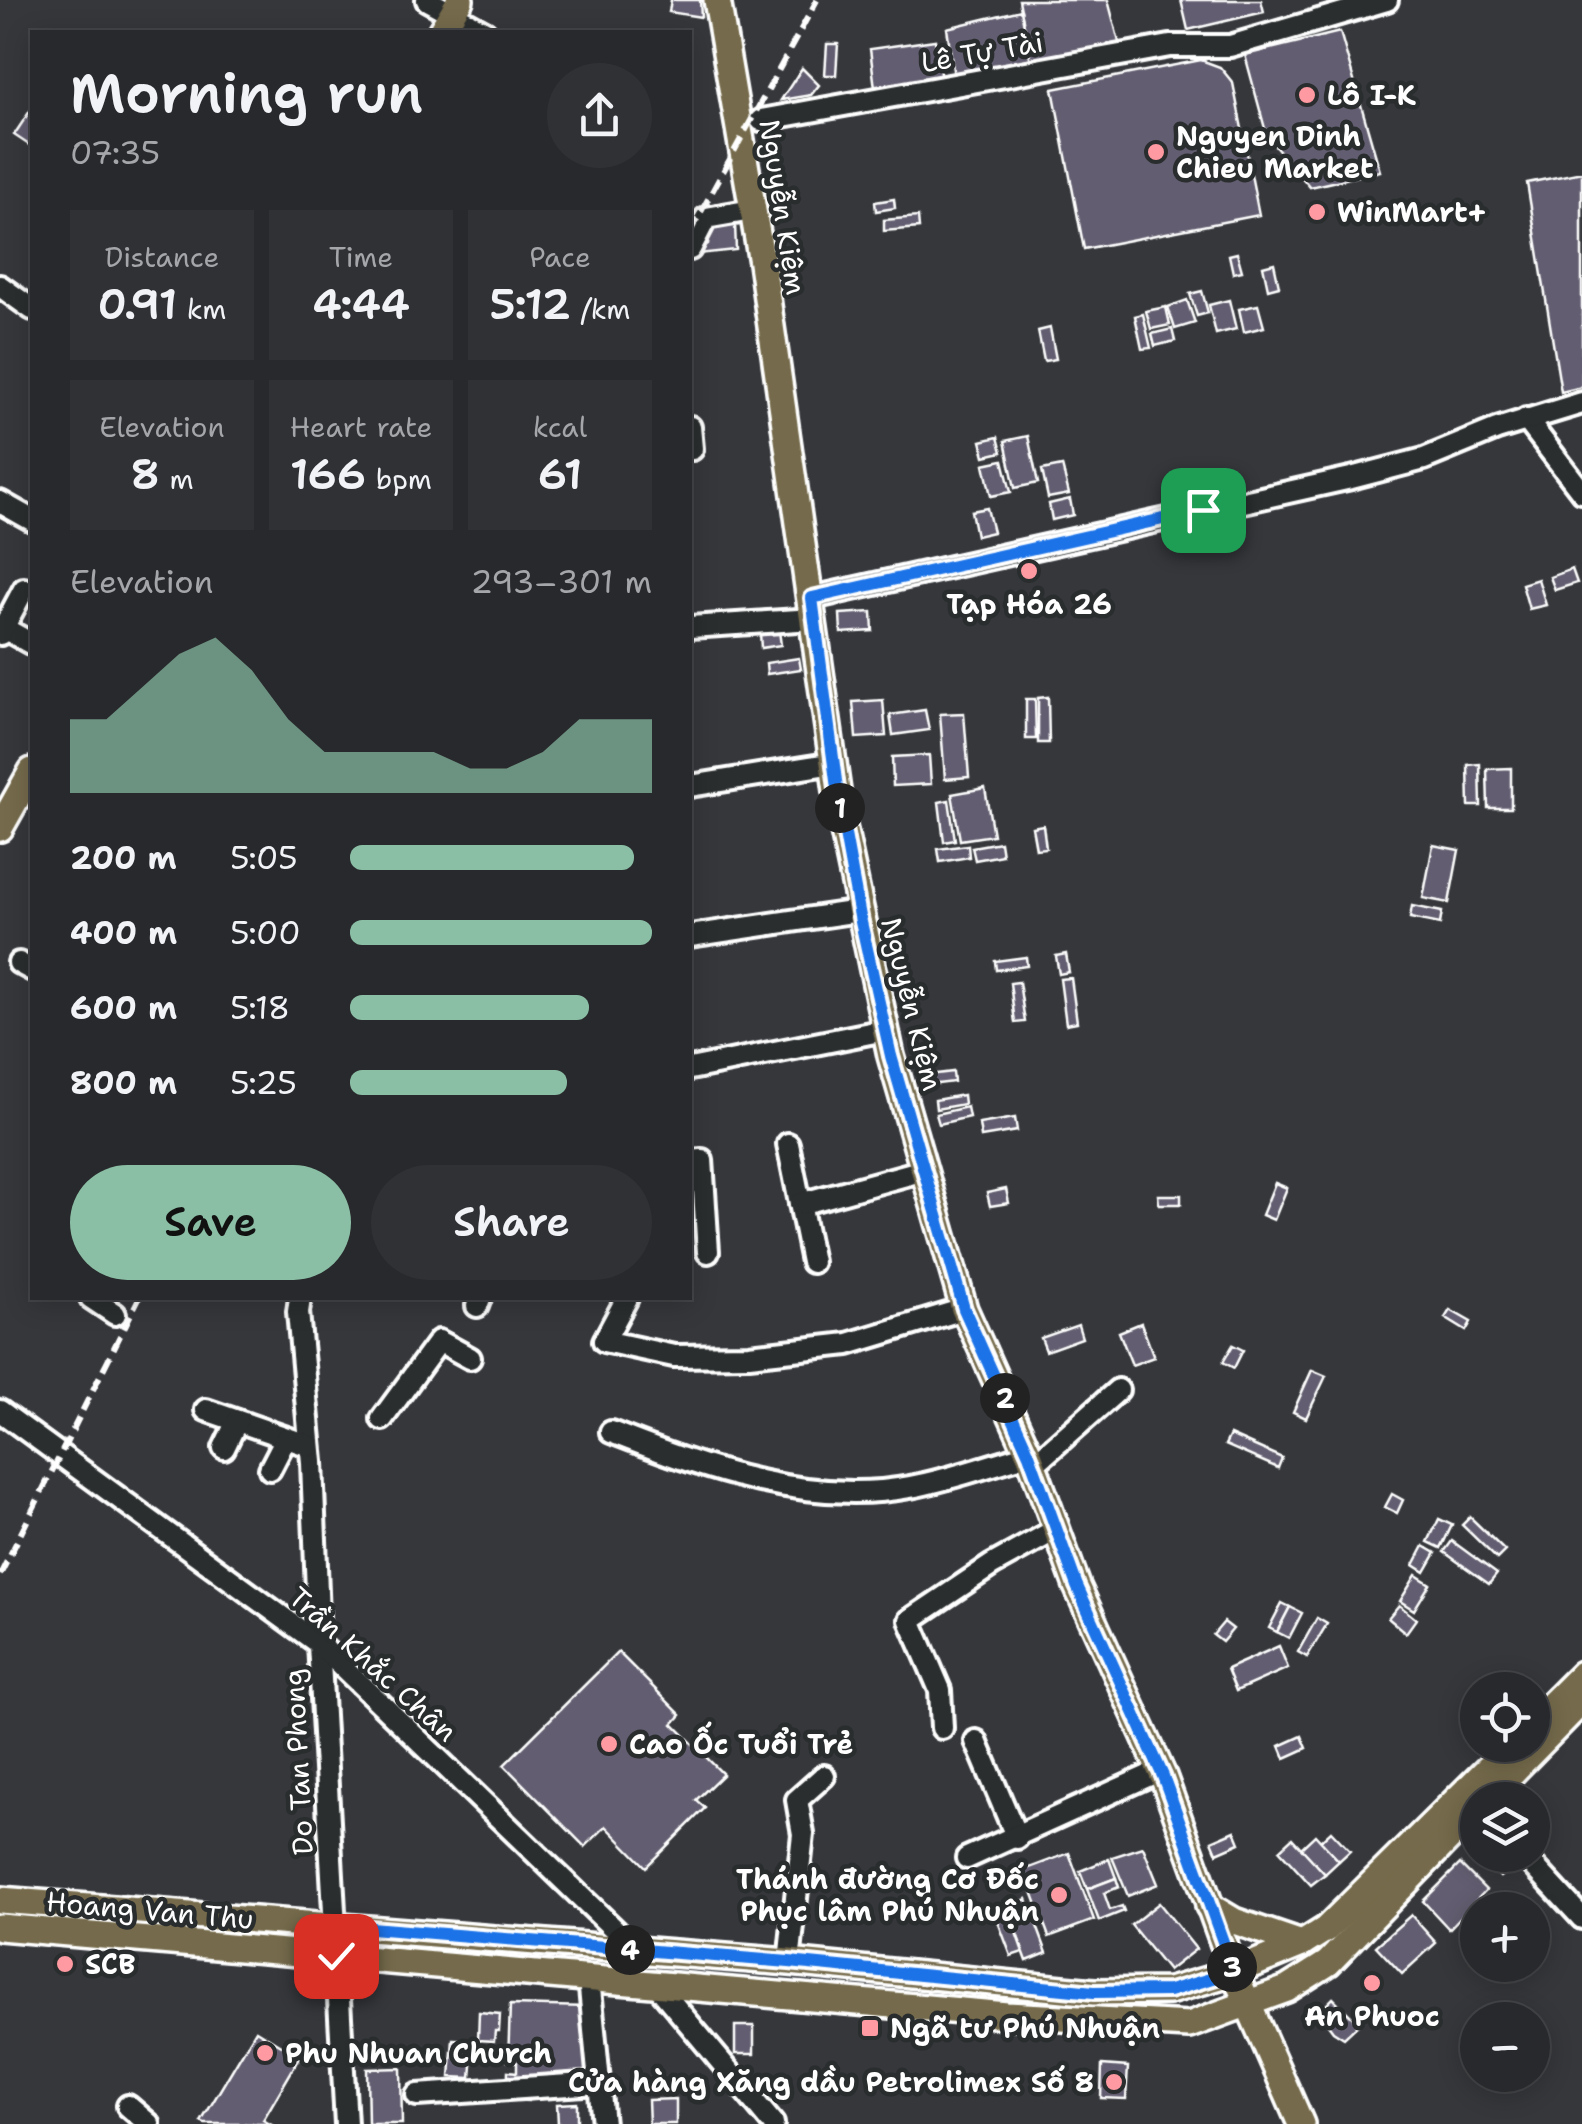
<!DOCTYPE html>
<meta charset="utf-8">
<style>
:root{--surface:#28292c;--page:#303134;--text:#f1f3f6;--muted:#a5a6a9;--line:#444548;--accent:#8abfa5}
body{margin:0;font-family:"Shantell Sans",sans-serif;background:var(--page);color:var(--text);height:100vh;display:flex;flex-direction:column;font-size:38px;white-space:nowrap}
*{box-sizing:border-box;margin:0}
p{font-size:32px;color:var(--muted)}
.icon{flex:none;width:55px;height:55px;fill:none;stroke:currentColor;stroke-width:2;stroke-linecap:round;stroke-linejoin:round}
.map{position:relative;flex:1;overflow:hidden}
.sheet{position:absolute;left:30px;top:30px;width:662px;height:1270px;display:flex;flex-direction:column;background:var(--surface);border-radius:0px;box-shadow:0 5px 25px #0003,0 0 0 2px var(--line)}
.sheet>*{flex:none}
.fabs{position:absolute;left:1460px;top:1672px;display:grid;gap:20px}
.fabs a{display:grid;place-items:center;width:90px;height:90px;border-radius:50%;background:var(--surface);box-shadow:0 5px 25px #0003,0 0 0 2px var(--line);font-size:50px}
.pin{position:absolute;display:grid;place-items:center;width:85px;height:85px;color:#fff;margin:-42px;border-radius:20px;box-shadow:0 5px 15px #0006}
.km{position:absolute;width:50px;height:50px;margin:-25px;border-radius:50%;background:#222;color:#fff;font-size:28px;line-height:50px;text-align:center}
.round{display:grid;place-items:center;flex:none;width:105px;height:105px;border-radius:52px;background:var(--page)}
.summary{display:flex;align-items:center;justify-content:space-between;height:170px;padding:0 40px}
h1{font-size:55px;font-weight:600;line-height:75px}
.metrics{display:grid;grid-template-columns:repeat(3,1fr);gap:15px;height:170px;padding:10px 40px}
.metrics div{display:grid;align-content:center;border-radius:0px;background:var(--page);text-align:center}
.metrics b{font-size:42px;font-weight:600}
.metrics small{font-size:28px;font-weight:400}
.metrics p{font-size:28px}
.chart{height:280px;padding:20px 40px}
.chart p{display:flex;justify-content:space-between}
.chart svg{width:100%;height:180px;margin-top:10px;fill:var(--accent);opacity:.7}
.cta{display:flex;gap:20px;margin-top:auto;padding:20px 40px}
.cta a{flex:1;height:115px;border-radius:60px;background:var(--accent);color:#111;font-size:40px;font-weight:600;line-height:115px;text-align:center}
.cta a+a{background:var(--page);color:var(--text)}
ul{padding:0 40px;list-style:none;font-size:32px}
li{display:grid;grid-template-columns:160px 120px 1fr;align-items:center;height:75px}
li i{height:25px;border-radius:12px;background:var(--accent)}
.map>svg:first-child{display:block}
</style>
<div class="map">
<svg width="1582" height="2124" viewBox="0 0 1582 2124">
<rect width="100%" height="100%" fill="#35373b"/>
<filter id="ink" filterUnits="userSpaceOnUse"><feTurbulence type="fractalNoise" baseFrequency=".01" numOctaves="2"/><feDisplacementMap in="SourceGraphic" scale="20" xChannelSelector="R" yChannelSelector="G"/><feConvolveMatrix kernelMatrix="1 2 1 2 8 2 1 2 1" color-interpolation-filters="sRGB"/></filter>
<g filter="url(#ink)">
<!-- building -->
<g fill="#625d6f" stroke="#fff" stroke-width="2.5">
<polygon points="671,0 700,0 701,17 669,12"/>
<polygon points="1019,0 1108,0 1120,46 1031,62"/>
<polygon points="1181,0 1261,0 1264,12 1188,30"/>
<polygon points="1021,10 1031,62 954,77 947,28"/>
<polygon points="1340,32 1380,171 1310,187 1267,136 1245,55"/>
<polygon points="935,40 941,80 875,88 870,49"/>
<polygon points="827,44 838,44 836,75 825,75"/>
<polygon points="1201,60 1220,67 1233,83 1259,215 1084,249 1053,89"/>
<polygon points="802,68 819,85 811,95 781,100"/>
<polygon points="32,108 32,147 14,135"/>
<polygon points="1582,172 1582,387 1561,392 1527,183"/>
<polygon points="894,199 895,208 876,211 875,202"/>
<polygon points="918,217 919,228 884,231 884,220"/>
<polygon points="735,224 736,250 698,254 702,246 708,244 710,227"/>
<polygon points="1237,253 1242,271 1233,273 1229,255"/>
<polygon points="1274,263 1279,286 1268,289 1263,266"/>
<polygon points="1202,291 1208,313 1197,316 1190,294"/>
<polygon points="1187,300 1195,323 1175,329 1168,307"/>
<polygon points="1229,300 1236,329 1216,334 1209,305"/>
<polygon points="1258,305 1264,327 1244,332 1239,309"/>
<polygon points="1166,307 1170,325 1151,329 1146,311"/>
<polygon points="1143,314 1151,348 1142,349 1135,316"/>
<polygon points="1050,328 1056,359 1044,361 1038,331"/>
<polygon points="1172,329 1175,341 1155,346 1152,334"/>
<polygon points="1028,436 1038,483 1015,488 1005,441"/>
<polygon points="998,437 1002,452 985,456 981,441"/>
<polygon points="1003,460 1011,492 991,496 984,464"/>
<polygon points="1062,466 1069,494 1048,498 1042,470"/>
<polygon points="1070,499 1073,515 1052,520 1049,504"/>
<polygon points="987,508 993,532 976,536 971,511"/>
<polygon points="1572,569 1577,583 1555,590 1550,577"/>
<polygon points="1538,579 1546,605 1529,609 1522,584"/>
<polygon points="872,612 873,631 841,633 840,614"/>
<polygon points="779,631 781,645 761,648 760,633"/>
<polygon points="799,658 801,669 767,674 766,663"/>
<polygon points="1048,697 1049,743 1038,743 1038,698"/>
<polygon points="1026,699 1035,699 1036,739 1026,739"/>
<polygon points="883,700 886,736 856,738 853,702"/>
<polygon points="925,710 929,730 893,735 890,715"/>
<polygon points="964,713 969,777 945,779 940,714"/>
<polygon points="929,755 931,784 893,786 892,757"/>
<polygon points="1480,764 1481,806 1469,806 1468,765"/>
<polygon points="1511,768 1511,808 1488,808 1487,769"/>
<polygon points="985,788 993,835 960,840 952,794"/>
<polygon points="949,800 955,840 944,842 939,802"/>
<polygon points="1043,825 1046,848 1036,849 1032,827"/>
<polygon points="1000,842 1002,855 975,860 972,847"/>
<polygon points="968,845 969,857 940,862 938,849"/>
<polygon points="1433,845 1459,850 1449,903 1423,898"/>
<polygon points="1412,906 1442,912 1440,924 1410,918"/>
<polygon points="1066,954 1069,972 1059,974 1056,956"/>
<polygon points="1026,957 1027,966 996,970 995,961"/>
<polygon points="1071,978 1077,1022 1066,1024 1060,979"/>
<polygon points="1019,982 1025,1022 1015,1023 1010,983"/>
<polygon points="953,1072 954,1082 929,1085 928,1075"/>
<polygon points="963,1095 964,1104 936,1109 935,1100"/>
<polygon points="967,1107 969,1117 939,1124 936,1114"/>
<polygon points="1015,1118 1017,1131 981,1137 979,1124"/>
<polygon points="1275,1183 1287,1188 1274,1220 1262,1215"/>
<polygon points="1006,1189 1009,1203 990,1206 987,1193"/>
<polygon points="1158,1195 1181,1195 1181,1204 1159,1204"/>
<polygon points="1450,1310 1471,1322 1466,1331 1445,1318"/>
<polygon points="1141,1323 1154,1357 1132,1365 1119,1332"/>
<polygon points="1078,1325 1082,1338 1046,1351 1041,1338"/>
<polygon points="1233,1345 1243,1350 1234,1368 1223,1362"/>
<polygon points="1312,1370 1326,1376 1306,1418 1293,1412"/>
<polygon points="1230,1435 1282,1458 1278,1468 1225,1445"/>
<polygon points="1392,1494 1403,1500 1397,1513 1385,1507"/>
<polygon points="1470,1517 1505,1551 1497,1559 1462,1525"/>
<polygon points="1439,1519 1452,1525 1441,1548 1428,1542"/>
<polygon points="1452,1541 1497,1574 1489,1584 1444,1552"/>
<polygon points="1424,1546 1436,1553 1425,1572 1414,1565"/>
<polygon points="1416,1575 1430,1584 1414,1610 1400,1601"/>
<polygon points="1282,1603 1290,1607 1277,1632 1269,1628"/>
<polygon points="1399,1605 1416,1619 1406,1633 1388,1618"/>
<polygon points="1290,1607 1302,1613 1289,1638 1277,1632"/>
<polygon points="1317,1618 1327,1624 1307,1657 1298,1652"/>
<polygon points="1224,1622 1233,1629 1222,1642 1213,1635"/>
<polygon points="1279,1646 1288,1668 1236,1691 1227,1669"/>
<polygon points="618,1652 681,1715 673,1724 723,1774 696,1800 705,1808 646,1867 606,1826 585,1847 504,1765"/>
<polygon points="1302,1736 1307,1748 1285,1758 1280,1746"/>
<polygon points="1235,1831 1240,1843 1217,1853 1212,1841"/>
<polygon points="1331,1831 1350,1851 1339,1861 1320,1841"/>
<polygon points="1315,1835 1339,1861 1325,1874 1301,1848"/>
<polygon points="1292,1838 1325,1874 1311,1885 1279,1850"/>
<polygon points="1143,1847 1158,1884 1128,1896 1112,1857"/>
<polygon points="1069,1853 1094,1920 1049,1937 1024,1870"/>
<polygon points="1479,1855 1496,1855 1509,1869 1500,1877"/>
<polygon points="1109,1859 1116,1878 1087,1889 1080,1871"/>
<polygon points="1460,1864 1486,1890 1449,1929 1423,1901"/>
<polygon points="1116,1878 1119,1887 1104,1893 1110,1910 1122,1906 1124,1911 1099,1921 1087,1889"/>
<polygon points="1027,1899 1047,1953 1027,1961 1007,1907"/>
<polygon points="1159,1903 1196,1949 1168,1971 1131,1925"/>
<polygon points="1007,1907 1023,1952 1011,1956 994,1911"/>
<polygon points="1411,1915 1436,1943 1402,1974 1376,1946"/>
<polygon points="1333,1998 1359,2024 1344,2038 1333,2031 1319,2012"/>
<polygon points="510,2005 589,2007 591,2092 529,2095 528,2101 507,2100 508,2071 517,2072 517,2062 508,2061"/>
<polygon points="479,2012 500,2014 499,2031 495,2031 494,2041 478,2040"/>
<rect x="735" y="2026" width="19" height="28"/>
<polygon points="256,2030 300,2057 263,2120 270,2124 205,2124 201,2122"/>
<polygon points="453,2039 474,2040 471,2078 450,2077"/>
<polygon points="1102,2065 1128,2067 1126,2099 1101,2098"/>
<polygon points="401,2068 402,2124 368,2124 367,2069"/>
<polygon points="676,2099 676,2124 649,2124 648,2100"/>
<polygon points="577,2103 577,2124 558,2124 557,2104"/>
</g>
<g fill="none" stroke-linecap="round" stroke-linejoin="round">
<defs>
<g id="minor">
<polyline points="427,0 485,32"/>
<polyline points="761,120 1170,46 1230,46 1387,0"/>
<polyline points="690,249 706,218 752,210"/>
<polyline points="0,286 32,309"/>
<polyline points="1526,419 1582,492"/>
<polyline points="690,427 692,449"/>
<polyline points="0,502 32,520"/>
<polyline points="812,598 1351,478 1424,459 1497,429 1582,403"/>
<polyline points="0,626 32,644"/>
<polyline points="690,627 814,619"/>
<polyline points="0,634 24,589"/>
<polyline points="690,786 834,763"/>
<polyline points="690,936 859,911"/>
<polyline points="19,963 32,970"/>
<polyline points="690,1069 885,1030"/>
<polyline points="788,1144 812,1262"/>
<polyline points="690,1161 702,1160 708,1252"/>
<polyline points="800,1204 924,1170"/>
<polyline points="91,1298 115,1314"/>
<polyline points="300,1298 298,1312 312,1462 319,1644 346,2124"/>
<polyline points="627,1298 604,1341 674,1356 749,1355 848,1344 964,1309"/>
<polyline points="477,1306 480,1298"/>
<polyline points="206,1410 310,1446"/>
<polyline points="0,1411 319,1644 637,1951"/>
<polyline points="382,1419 439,1341 470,1358"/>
<path d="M611,1432C705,1469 808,1506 910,1487C950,1480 990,1465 1029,1454"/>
<polyline points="224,1448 237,1421"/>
<polyline points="1033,1465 1118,1390"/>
<polyline points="270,1469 286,1438"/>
<polyline points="942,1728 940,1690 910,1620 992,1565 1057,1529"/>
<polyline points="976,1741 1017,1838"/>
<polyline points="1524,1855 1582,1918"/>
<polyline points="967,1858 1161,1770"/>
<polyline points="789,1962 803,1834 797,1800 824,1776"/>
<polyline points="589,1978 603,2124"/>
<polyline points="656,1984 773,2124"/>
<polyline points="417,2095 599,2083"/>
<polyline points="128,2106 149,2124"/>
</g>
<g id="major">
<polyline points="717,0 762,263 840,812 891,1056 964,1309 1029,1454 1077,1586 1163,1776 1234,1972 1301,2124"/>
<polyline points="441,32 460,0"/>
<polyline points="0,828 32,771"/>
<polyline points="1532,1724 1582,1674"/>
<polyline points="1485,1800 1582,1701"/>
<polyline points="0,1900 789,1962 1094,1992 1169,1991 1234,1972 1302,1944 1326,1929 1512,1745"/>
<polyline points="1209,1906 1234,1921 1302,1944"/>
<polyline points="0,1927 1007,2015 1189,2025 1287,1989 1328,1963 1478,1808"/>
</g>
</defs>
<!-- minor casing -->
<use href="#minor" stroke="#fff" stroke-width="28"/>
<!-- major casing -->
<use href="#major" stroke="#fff" stroke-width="32"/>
<!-- minor -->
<use href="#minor" stroke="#2a2d2e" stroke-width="20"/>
<!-- major -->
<use href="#major" stroke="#756b4b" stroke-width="25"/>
<!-- rail -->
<g stroke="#fff" stroke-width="6" stroke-dasharray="15 8" stroke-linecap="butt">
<polyline points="690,232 817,0"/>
<polyline points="0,1575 139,1298"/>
</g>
</g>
</g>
<g fill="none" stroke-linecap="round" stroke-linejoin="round" filter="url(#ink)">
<defs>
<polyline id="route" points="336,1956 334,1925 789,1962 1094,1992 1169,1991 1234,1972 1163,1776 1077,1586 1029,1454 964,1309 891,1056 861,922 838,796 812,598 1203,510"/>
</defs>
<!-- route casing -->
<use href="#route" stroke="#fff" stroke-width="20"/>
<!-- route -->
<use href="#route" stroke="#1a73e8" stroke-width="12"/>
</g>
<!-- markers -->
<g fill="#ff9aa2" stroke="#2a2d2e" stroke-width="4">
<circle cx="1307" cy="95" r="10"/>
<circle cx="1156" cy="152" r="10"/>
<circle cx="1317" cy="212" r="10"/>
<circle cx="1029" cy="571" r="10"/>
<circle cx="609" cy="1744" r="10"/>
<circle cx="1059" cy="1895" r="10"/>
<circle cx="65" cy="1964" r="10"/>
<circle cx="1372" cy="1983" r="10"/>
<rect x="860" y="2018" width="20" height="20" rx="5"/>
<circle cx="265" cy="2053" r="10"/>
<circle cx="1114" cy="2082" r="10"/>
</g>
<g text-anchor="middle" stroke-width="9" stroke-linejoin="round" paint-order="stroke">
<!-- street labels -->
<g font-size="28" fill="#fff" stroke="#2a2d2e">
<text transform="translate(982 52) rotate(-10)" y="10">Lê Tự Tài</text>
<text transform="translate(783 207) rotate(81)" y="10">Nguyễn Kiệm</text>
<text transform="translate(912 1004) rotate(76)" y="10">Nguyễn Kiệm</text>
<text transform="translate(373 1664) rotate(42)" y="10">Trần Khắc Chân</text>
<text transform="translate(298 1762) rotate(-93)" y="10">Do Tan Phong</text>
<text transform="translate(150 1910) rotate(5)" y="10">Hoang Van Thu</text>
</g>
<!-- poi labels -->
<g font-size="28" font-weight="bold" fill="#fff" stroke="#2a2d2e" text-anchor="start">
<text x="1327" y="105">Lô I-K</text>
<text x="1176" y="146">Nguyen Dinh<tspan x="1176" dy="32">Chieu Market</tspan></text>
<text x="1337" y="222">WinMart+</text>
<text x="1029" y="614" text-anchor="middle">Tạp Hóa 26</text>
<text x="629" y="1754">Cao Ốc Tuổi Trẻ</text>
<text x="1039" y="1889" text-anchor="end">Thánh đường Cơ Đốc<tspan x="1039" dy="32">Phục lâm Phú Nhuận</tspan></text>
<text x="85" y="1974">SCB</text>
<text x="1372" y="2026" text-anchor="middle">An Phuoc</text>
<text x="890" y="2038">Ngã tư Phú Nhuận</text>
<text x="285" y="2063">Phu Nhuan Church</text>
<text x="1094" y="2092" text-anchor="end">Cửa hàng Xăng dầu Petrolimex Số 8</text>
</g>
</g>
</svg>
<div class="fabs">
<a><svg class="icon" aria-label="locate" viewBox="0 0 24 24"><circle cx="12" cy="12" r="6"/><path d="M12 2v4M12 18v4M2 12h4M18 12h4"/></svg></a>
<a><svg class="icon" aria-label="layers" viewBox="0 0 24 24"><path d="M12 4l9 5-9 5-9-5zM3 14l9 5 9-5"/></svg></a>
<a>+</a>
<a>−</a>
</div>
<div class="pin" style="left:1203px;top:510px;background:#1e9e55"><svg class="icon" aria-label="arrive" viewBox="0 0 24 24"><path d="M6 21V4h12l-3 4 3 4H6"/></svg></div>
<div class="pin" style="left:336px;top:1956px;background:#d93025"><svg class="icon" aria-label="check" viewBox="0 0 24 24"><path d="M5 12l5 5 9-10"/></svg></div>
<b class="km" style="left:840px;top:808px">1</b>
<b class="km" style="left:1005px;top:1398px">2</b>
<b class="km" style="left:1232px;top:1967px">3</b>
<b class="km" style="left:630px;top:1950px">4</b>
<section class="sheet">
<div class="summary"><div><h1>Morning run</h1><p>07:35</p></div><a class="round"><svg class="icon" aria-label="share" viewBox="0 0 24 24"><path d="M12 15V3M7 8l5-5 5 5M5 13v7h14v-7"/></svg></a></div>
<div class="metrics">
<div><p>Distance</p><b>0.91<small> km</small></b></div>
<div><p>Time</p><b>4:44</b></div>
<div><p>Pace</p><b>5:12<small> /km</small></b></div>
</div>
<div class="metrics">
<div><p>Elevation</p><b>8<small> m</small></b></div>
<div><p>Heart rate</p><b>166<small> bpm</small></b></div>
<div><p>kcal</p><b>61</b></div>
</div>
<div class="chart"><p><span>Elevation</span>293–301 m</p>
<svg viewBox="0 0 160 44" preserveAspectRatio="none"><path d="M0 44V26L10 26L20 18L30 10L40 6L50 14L60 26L70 34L80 34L90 34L100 34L110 38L120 38L130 34L140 26L150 26L160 26V44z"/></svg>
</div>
<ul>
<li><b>200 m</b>5:05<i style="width:94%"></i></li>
<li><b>400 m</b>5:00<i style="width:100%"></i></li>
<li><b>600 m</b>5:18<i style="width:79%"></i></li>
<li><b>800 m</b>5:25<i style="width:72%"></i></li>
</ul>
<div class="cta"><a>Save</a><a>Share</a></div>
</section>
</div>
